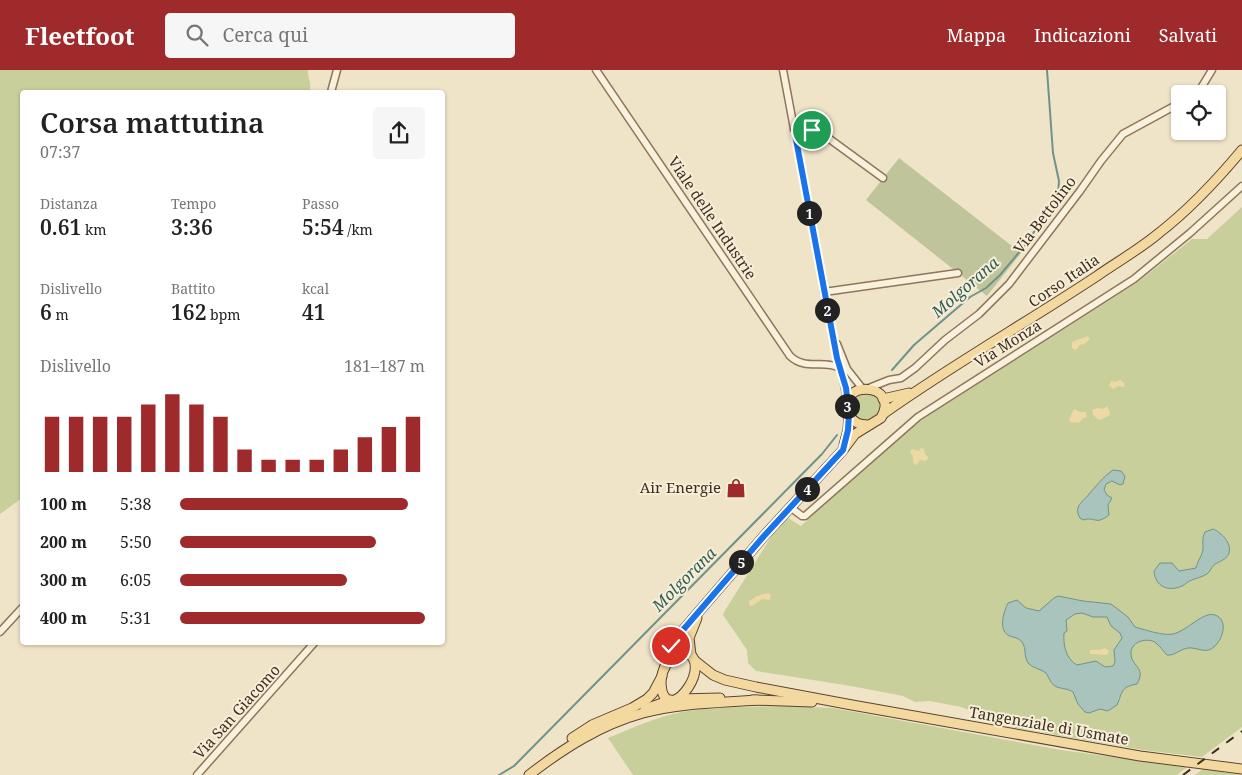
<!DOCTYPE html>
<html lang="it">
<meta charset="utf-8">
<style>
:root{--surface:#fff;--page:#f6f6f6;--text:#222;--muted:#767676;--accent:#9e2a2b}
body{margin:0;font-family:"Noto Serif",serif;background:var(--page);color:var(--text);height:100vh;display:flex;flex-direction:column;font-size:19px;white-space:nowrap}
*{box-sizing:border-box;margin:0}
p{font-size:16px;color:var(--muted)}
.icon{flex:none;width:28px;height:28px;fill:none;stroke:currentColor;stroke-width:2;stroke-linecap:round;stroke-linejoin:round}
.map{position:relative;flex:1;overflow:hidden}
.drawer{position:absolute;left:20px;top:20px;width:425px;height:555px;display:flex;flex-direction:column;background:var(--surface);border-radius:5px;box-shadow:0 1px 4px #0004}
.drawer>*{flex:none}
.tools{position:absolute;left:1171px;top:15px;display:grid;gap:10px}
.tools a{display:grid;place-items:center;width:55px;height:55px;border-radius:5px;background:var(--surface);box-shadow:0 1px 4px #0004;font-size:25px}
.pin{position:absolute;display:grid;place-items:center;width:42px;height:42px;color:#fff;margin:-21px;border:2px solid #fff;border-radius:50%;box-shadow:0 1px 5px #0007}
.km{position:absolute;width:25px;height:25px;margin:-12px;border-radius:50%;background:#222;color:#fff;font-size:14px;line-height:25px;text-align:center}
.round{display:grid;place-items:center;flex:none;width:52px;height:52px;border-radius:5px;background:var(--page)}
.overview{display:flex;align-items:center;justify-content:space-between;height:85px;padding:0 20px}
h1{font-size:28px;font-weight:600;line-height:38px}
.figures{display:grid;grid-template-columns:repeat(3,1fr);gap:8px;height:85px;padding:5px 20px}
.figures div{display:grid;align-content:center}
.figures b{font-size:21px;font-weight:600}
.figures small{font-size:14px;font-weight:400}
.figures p{font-size:14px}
.chart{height:140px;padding:10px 20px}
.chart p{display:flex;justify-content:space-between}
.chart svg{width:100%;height:90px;margin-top:5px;stroke:var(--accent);stroke-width:6}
ul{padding:0 20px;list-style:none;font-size:16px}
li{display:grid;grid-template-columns:80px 60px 1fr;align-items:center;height:38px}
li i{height:12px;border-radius:6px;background:var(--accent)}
header{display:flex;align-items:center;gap:30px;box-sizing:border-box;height:70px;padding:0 25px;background:var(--accent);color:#fff}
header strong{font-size:24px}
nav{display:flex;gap:28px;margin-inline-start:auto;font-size:18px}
.search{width:350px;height:45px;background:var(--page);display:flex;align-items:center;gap:12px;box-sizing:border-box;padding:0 18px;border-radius:5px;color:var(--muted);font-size:19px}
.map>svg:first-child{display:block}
</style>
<header>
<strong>Fleetfoot</strong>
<div class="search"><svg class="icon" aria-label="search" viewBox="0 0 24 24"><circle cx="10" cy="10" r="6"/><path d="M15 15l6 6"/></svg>Cerca qui</div>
<nav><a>Mappa</a><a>Indicazioni</a><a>Salvati</a></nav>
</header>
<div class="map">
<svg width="1242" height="705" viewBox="0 0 1242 705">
<rect width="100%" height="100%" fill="#f0e4c8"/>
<!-- green -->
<g fill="#c9cf9b">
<path d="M0,0H308C307,8 313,15 309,22H22V428L0,444Z"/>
<polygon points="1242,137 1242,657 1202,687 1143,680 1016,658 961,637 930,631 915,632 903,626 851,616 756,601 748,593 747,580 723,545 724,542 771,467 788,448 801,456 853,408 923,349 1138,212 1192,169 1207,169"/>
<circle cx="866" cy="337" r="14"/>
<path d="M787,636L833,638L1061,680L1187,697L1177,705H633L608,668C632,658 656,647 682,642C716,636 752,637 787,636Z"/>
<polygon points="1203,699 1242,705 1195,705"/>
</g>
<!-- sand -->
<g fill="#ecd9a5">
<polygon points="1088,266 1090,269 1084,274 1080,275 1076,280 1072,278 1072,272"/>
<polygon points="1120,310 1125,314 1124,317 1118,316 1113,319 1109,315 1111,311 1115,312"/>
<polygon points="1107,336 1110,343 1109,346 1099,350 1093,345 1092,340 1098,338 1103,339"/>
<polygon points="1074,339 1080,342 1086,342 1087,347 1083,348 1079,353 1070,352 1069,349"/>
<polygon points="921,378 924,379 925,384 928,387 928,389 925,391 920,390 917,394 915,395 913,392 913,387 910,381 912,379 919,381"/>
<polygon points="768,523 771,525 770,530 762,529 752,536 749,535 749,531 757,526"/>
<polygon points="1105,578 1109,581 1107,585 1091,584 1089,582 1091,580 1099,580"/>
</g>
<!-- cemetery -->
<polygon fill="#bfc49a" points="899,88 1021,183 987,226 866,130"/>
<!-- water -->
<g fill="#a9c4bc" stroke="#6f938a" fill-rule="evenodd">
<path d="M1113,400L1121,401L1125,406L1123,414L1120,415L1112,411L1106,414L1104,420L1107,425L1112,428L1108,435L1109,445C1095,456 1096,446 1083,450L1080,448C1073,436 1083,432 1089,424C1099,413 1101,409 1113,400Z"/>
<path d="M1213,459C1221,462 1232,473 1229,483C1227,490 1219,491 1214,495C1211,498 1210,502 1207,504C1202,507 1197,508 1192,510C1188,511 1186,514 1182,516C1169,522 1155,517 1154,501L1160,493H1172L1179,501L1196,498C1197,492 1203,484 1203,479C1203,472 1202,468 1205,462Z"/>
<path d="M1058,526L1083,531L1111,534L1128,547L1135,557C1146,560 1163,566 1173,564C1187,561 1203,541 1215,545C1230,550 1222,573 1211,579C1204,583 1196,577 1188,578C1180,579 1175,586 1167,585C1163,581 1160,576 1156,573C1148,567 1132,571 1131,582C1130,597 1147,596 1137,614C1120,617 1123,622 1117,635L1108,641L1100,639L1089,643L1085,642L1078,634L1073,622C1067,618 1060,619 1055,616C1050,613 1049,607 1046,603C1041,599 1033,598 1029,594C1023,587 1027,579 1022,572C1018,567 1013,568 1008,565C998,559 1004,541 1008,533L1017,530L1026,538L1039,541L1054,528ZM1082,543L1093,547H1107L1111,556L1120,563L1122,568L1114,580L1115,592L1113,596L1105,597L1096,591L1077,595C1066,589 1063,575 1064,563L1067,561L1066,550L1075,544Z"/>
</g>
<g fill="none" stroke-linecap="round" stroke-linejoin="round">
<!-- stream -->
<g stroke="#6f938a" stroke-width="2">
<polyline points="892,300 914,275 970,227 986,218 1000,205 1027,173 1058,124 1059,111 1053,83 1047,0"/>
<polyline points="499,705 514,696 822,384 837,365"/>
</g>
<defs>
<g id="minor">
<path d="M596,0L790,286C806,301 823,289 840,298"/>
<path d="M783,0L832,261C836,285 845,308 847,333"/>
<polyline points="331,22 337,0"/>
<polyline points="1194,24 1201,18 1212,0"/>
<polyline points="795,64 812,60 820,62 883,108"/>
<polyline points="824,222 958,203"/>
<polyline points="837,274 847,299 862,318"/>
<polyline points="869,318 889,310 901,308 915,298 945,270 979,244 1009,214 1080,121 1101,91 1123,64 1180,33"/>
<polyline points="790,437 802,446 805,446 918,347 1134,209 1190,163 1242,116"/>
<polyline points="0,562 22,538"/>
<polyline points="197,705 315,572"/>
</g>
<g id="major">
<polyline points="883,329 909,323"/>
<path d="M883,344C952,295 1026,253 1097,206C1117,192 1140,179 1159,163C1190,139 1217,110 1242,80"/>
<polyline points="844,375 848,360 849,344"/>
<path d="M685,582C715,592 671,654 662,621C658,606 667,583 685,582Z"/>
<polyline points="691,585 689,568 697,548"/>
<polyline points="694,590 713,605 725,610 756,617 852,635 1140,686 1242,699"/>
<path d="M664,599L671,576L683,560L764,466L843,380L855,364L881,348C902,311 834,310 849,344C852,352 860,355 868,355"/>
<polyline points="679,629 720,628"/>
<polyline points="753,630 812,632"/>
<polyline points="645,639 671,630"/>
<polyline points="572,668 592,655 632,638 647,629 653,623 662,606"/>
<path d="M529,705C564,678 600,655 643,643C679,633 719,633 757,630"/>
</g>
</defs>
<!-- minor casing -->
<use href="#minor" stroke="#8d765c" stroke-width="9"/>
<!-- major casing -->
<use href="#major" stroke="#5b4430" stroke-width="11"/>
<!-- minor -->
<use href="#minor" stroke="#faf1dc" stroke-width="6"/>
<!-- major -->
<use href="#major" stroke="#f3d9a0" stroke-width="9"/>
<!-- rail -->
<polyline stroke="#3d2e20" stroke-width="2" stroke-dasharray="9 9" stroke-linecap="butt" points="1183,705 1242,661"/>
</g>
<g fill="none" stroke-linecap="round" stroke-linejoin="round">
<defs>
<polyline id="route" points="671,576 683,560 764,466 843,380 848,360 849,344 846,318 837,288 795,64 812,60"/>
</defs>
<!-- route casing -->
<use href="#route" stroke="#fff" stroke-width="10"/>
<!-- route -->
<use href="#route" stroke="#1a73e8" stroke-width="6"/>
</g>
<!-- icons -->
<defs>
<symbol id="shop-bare" viewBox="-9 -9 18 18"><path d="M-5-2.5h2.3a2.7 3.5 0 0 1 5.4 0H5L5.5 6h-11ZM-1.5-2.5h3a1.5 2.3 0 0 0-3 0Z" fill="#9e2a2b" stroke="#f7eed8" stroke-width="2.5" paint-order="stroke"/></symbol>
</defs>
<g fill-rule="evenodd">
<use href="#shop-bare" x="722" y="404" width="28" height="28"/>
</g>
<g text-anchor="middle" stroke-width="4" stroke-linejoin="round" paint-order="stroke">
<!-- street labels -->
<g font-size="15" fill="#3d2e20" stroke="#f7eed8">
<text transform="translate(1045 145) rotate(-53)" y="5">Via Bettolino</text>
<text transform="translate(712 148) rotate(56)" y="5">Viale delle Industrie</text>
<text transform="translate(1064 211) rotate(-34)" y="5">Corso Italia</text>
<text transform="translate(1008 274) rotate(-32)" y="5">Via Monza</text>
<text transform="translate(237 642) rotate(-48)" y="5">Via San Giacomo</text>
<text transform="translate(1049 656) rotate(10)" y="5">Tangenziale di Usmate</text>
</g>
<!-- poi labels -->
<g font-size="15" fill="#3d2e20" stroke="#f7eed8" text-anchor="end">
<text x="721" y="423">Air Energie</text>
</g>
<!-- water labels -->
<g font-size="16" font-style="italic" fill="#2f5d5a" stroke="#f7eed8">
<text transform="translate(965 217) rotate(-41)" y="6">Molgorana</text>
<text transform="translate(684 509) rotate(-45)" y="6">Molgorana</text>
</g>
</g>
</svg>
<div class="tools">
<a><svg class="icon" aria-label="locate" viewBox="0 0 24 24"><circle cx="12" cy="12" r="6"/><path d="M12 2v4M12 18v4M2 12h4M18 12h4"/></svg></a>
</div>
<div class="pin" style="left:812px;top:60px;background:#1e9e55"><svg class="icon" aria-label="arrive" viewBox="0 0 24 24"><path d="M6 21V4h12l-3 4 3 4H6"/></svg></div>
<div class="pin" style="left:671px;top:576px;background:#d93025"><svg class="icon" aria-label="check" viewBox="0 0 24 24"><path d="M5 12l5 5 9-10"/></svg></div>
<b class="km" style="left:809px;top:143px">1</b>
<b class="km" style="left:827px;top:240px">2</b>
<b class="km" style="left:847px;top:336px">3</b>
<b class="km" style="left:807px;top:419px">4</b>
<b class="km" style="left:741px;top:492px">5</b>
<section class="drawer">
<div class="overview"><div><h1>Corsa mattutina</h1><p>07:37</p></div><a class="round"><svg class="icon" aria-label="share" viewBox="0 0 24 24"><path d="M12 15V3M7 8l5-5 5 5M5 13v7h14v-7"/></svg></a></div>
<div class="figures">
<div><p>Distanza</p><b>0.61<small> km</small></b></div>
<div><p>Tempo</p><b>3:36</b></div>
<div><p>Passo</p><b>5:54<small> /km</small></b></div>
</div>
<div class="figures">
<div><p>Dislivello</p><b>6<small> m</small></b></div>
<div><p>Battito</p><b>162<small> bpm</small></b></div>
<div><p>kcal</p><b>41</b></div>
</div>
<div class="chart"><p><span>Dislivello</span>181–187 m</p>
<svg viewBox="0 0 160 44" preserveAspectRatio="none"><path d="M5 44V17M15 44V17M25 44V17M35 44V17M45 44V11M55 44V6M65 44V11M75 44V17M85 44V33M95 44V38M105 44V38M115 44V38M125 44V33M135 44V27M145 44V22M155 44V17"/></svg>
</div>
<ul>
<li><b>100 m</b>5:38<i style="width:93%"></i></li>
<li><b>200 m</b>5:50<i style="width:80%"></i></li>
<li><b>300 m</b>6:05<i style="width:68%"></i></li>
<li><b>400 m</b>5:31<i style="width:100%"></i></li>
</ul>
</section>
</div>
